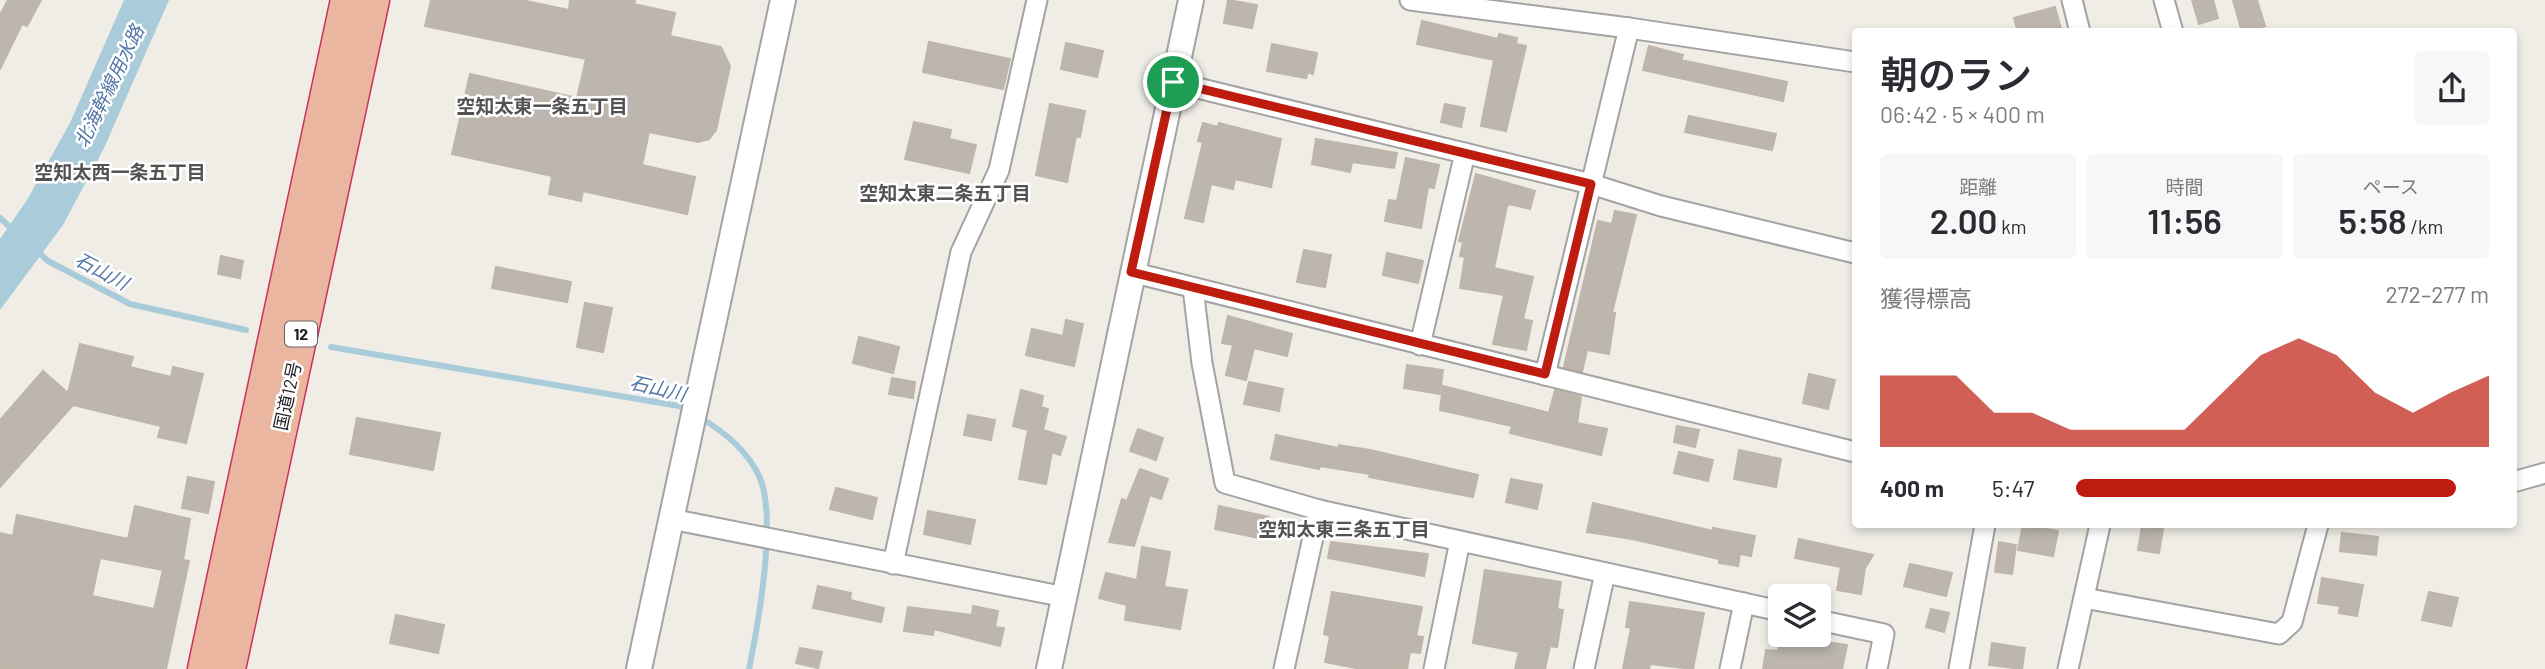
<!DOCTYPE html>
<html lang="ja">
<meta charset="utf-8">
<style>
:root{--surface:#fff;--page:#f7f7f7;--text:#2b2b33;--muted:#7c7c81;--accent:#be1c0f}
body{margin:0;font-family:Barlow,"Noto Sans JP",sans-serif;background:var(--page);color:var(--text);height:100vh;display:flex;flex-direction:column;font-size:26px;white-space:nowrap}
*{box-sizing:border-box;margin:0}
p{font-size:23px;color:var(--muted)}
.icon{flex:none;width:38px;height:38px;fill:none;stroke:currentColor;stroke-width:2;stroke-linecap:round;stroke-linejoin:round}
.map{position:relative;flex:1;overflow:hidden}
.panel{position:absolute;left:1852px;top:28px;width:665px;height:500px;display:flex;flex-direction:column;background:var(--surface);border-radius:7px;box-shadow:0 4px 10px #0003}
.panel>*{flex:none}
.fabs{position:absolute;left:1768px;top:584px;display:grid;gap:14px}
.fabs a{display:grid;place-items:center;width:63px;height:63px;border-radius:7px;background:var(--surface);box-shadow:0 4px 10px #0003;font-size:35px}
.pin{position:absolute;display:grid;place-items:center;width:60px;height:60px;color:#fff;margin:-30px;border:4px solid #fff;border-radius:50%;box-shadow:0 2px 7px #0007}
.round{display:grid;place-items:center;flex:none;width:74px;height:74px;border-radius:7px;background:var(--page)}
.head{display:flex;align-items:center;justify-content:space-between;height:119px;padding:0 28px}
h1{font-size:38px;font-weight:600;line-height:52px}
.metrics{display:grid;grid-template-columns:repeat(3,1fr);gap:10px;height:119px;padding:7px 28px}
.metrics div{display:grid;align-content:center;border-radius:7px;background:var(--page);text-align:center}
.metrics b{font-size:35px;font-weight:600}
.metrics small{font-size:19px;font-weight:400}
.metrics p{font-size:19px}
.chart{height:196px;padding:14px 28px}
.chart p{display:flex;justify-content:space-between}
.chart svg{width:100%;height:126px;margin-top:7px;fill:var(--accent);opacity:.7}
ul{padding:0 28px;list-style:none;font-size:23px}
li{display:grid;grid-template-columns:112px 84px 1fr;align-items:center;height:52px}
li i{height:18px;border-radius:9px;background:var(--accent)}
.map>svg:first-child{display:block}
</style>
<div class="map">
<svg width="2545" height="669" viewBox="0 0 2545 669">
<rect width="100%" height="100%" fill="#efede6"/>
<!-- water -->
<polygon fill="#aacbd9" points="124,0 169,0 104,148 63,225 0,310 0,239 27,200 70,123"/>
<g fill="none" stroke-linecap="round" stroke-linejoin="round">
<!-- stream -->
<g stroke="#aacbd9" stroke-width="6">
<polyline points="0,218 14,231"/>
<polyline points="36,250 48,261 130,304 246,330"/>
<polyline points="331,347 679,406 689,412"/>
<path d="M699,417C723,431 747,450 759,476C778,516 758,625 749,669"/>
</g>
</g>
<!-- building -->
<g fill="#bcb6af" stroke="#bfb5a9" stroke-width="2" fill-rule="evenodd">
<polygon points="8,0 41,0 27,26 22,24 0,69 0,15"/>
<polygon points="431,0 521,0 569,10 570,0 635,0 634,4 675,13 670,36 721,47 730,66 716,130 709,139 698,142 649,132 642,165 695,177 687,214 583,191 581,201 549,194 552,176 452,154 470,74 577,98 586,59 425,26"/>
<polygon points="1228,0 1257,5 1252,28 1224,23"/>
<polygon points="2192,0 2213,0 2218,18 2199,24"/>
<polygon points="2233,0 2257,0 2265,26 2242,32"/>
<polygon points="2055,7 2062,32 2018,32 2014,18"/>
<polygon points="1422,21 1498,39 1499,34 1517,38 1516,44 1526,46 1506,131 1481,126 1494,60 1417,44"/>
<polygon points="929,42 1010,59 1003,89 923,72"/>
<polygon points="1066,43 1103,51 1097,77 1061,69"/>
<polygon points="1272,44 1317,53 1313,74 1308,72 1306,78 1267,71"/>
<polygon points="1649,46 1683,55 1681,60 1787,82 1783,101 1643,70"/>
<polygon points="1050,104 1085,111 1080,137 1076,136 1067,182 1036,175"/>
<polygon points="1445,104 1465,108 1461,127 1441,122"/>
<polygon points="1689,116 1776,134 1772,150 1685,132"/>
<polygon points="914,122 951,130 949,139 976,145 969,173 905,159"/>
<polygon points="1203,123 1218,127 1219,123 1281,139 1271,187 1235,179 1233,189 1211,184 1203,222 1185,218 1203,142 1198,141"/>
<polygon points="1316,139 1397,153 1394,168 1352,162 1350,172 1312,164"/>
<polygon points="1406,158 1439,165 1434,188 1428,187 1421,228 1385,221 1389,200 1397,201"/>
<polygon points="1476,174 1535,191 1530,209 1509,204 1507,206 1494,268 1533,277 1523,319 1532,321 1526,350 1493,344 1504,295 1460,288 1465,257 1460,256 1463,242 1459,241"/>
<polygon points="1615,211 1636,215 1612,313 1615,313 1609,354 1587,350 1582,372 1564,367 1598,221 1612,224"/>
<polygon points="1304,250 1331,255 1325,287 1297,282"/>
<polygon points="1387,253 1423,261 1418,283 1383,275"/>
<polygon points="221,256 243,261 240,278 218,274"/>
<polygon points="496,267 571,282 567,302 492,288"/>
<polygon points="585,303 612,308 603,352 577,347"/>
<polygon points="1228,316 1292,334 1287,356 1254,348 1246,380 1226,375 1233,345 1222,343"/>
<polygon points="1066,320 1083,324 1074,366 1026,355 1032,329 1063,336"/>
<polygon points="859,337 899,347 893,373 853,363"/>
<polygon points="80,344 133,357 130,367 171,377 173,367 203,374 186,443 158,437 161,426 73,405 0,487 0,420 43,371 68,393"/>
<polygon points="1407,365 1443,370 1440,394 1404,388"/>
<polygon points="1809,374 1835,380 1828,409 1803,403"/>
<polygon points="892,378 915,382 913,398 889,394"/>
<polygon points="1249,382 1283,389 1279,411 1244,404"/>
<polygon points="1443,386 1549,413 1555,390 1581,397 1577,423 1607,429 1601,455 1510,433 1512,426 1440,410"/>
<polygon points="1021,390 1043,396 1041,407 1048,409 1043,430 1066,437 1060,455 1052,452 1046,484 1019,479 1028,430 1013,426"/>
<polygon points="968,415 995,420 991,440 964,435"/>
<polygon points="357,418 440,433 433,470 350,454"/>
<polygon points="1677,426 1699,430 1695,447 1674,442"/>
<polygon points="1138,429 1163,438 1156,460 1130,451"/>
<polygon points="1276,435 1338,448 1339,445 1370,450 1478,475 1473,497 1369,477 1370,474 1320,466 1319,469 1271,459"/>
<polygon points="1739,450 1781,459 1776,487 1734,479"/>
<polygon points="1679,452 1713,460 1708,481 1674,473"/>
<polygon points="1140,469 1168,479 1161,499 1150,495 1134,546 1109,542 1122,499 1127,501"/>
<polygon points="188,477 214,482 208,513 182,508"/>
<polygon points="1511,479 1542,485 1537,509 1506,502"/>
<polygon points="836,488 877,498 872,519 830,509"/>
<polygon points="1593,503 1713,531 1713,528 1755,536 1751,556 1740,554 1738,566 1719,563 1719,559 1632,539 1587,532"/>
<path d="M135,506L190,519L183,560L189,561L166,669H0V533L13,536L17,515L128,539ZM100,558L163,570L154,609L92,596Z"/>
<polygon points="1219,506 1269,517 1264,539 1215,529"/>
<polygon points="928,511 975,520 970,544 924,534"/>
<polygon points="2023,525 2058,531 2053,556 2018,550"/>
<polygon points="2142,526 2163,529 2159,553 2138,550"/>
<polygon points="2342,533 2378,537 2376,555 2340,551"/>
<polygon points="1799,539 1873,555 1865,568 1861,594 1837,590 1841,567 1795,558"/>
<polygon points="1331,542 1428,554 1424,576 1328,558"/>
<polygon points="1999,542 2016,545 2012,574 1995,572"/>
<polygon points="1142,547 1170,552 1164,587 1187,590 1180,629 1125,620 1127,605 1099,598 1106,573 1137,580"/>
<polygon points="1910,564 1952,573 1946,596 1904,586"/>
<polygon points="1485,570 1561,582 1557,609 1563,610 1557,647 1550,646 1545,669 1515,669 1519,652 1473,643"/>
<polygon points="2322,578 2363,585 2357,616 2339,613 2340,606 2318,603"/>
<polygon points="818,586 851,593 850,600 884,608 881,622 813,608"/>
<polygon points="1332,592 1422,607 1416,636 1423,637 1420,653 1410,652 1407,669 1361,669 1325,662 1330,636 1324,634"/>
<polygon points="2429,592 2458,598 2451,626 2422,620"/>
<polygon points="1630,602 1704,613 1693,669 1650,664 1649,669 1623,669 1631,628 1626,627"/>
<polygon points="973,606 998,611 995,627 1004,628 1000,646 934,629 933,635 904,631 908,607 972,615"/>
<polygon points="1931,609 1949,613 1944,632 1926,627"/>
<polygon points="396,615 444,625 438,653 390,643"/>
<polygon points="1781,635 1847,645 1842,669 1763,669 1766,650 1778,651"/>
<polygon points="1992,643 2025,648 2022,669 1989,665"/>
<polygon points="800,648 822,652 818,668 796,663"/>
</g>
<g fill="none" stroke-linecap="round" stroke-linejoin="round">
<defs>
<g id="minor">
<polyline points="1410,0 1629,28 1855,62"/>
<polyline points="2072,0 2080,32"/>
<polyline points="2164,0 2173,32"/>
<polyline points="1173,82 1591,184 1661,206 1855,253"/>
<polyline points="1131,272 1855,452"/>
<polyline points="1193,288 1202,363 1225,483 1319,510 1780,611"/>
<polyline points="1420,345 1465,153"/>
<polyline points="1545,375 1629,28"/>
<polyline points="2513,482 2545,473"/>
<polyline points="671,519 1065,597"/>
<polyline points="893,564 961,252 999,170 1037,0"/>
<polyline points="2084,598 2279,634 2292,622 2318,525"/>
<polyline points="1818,620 1884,634 1877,669"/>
<polyline points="1284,669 1319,510"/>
<polyline points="1434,669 1460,541"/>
<polyline points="1584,669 1605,573"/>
<polyline points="1730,669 1744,603"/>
<polyline points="1959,669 1985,525"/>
<polyline points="2068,669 2100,525"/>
</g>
<g id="tertiary">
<polyline points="639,669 783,0"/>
<polyline points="1049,669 1191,0"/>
</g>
<g id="trunk">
<polyline points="204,669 347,0"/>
<polyline points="229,669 373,0"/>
</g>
</defs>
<!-- minor casing -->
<use href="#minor" stroke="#a3a3a3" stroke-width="23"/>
<!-- tertiary casing -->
<use href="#tertiary" stroke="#a3a3a3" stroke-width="28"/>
<!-- trunk casing -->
<use href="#trunk" stroke="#cd325c" stroke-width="35"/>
<!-- minor -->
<use href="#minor" stroke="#fff" stroke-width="19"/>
<!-- tertiary -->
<use href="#tertiary" stroke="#fff" stroke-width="24"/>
<!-- trunk -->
<use href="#trunk" stroke="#eab6a0" stroke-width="32"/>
</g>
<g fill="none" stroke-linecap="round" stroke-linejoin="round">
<defs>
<polygon id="route" points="1173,82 1591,184 1545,374 1131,272"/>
</defs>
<!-- route casing -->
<use href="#route" stroke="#fff" stroke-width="14"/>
<!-- route -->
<use href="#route" stroke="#be1c0f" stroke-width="9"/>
</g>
<g text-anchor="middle" stroke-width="5" stroke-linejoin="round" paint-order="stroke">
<!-- shield labels -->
<rect fill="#fff" stroke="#626262" stroke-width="2" x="285" y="321.5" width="32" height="25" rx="5"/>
<g font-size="16" font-weight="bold" fill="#1f1f1f">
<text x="301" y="340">12</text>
</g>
<!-- street labels -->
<g font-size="18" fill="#1f1f1f" stroke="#fff">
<text transform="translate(288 396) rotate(-78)" y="6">国道12号</text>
</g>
<!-- water labels -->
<g font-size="19" font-style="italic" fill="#5277a8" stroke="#fff">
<text transform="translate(109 86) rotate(-64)" y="7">北海幹線用水路</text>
<text transform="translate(102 271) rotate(28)" y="7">石山川</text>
<text transform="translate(658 388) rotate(13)" y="7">石山川</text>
</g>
<!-- neighbourhood labels -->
<g font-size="19" font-weight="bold" fill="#525252" stroke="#fff">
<text x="542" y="113">空知太東一条五丁目</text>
<text x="120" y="179">空知太西一条五丁目</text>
<text x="945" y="200">空知太東二条五丁目</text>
<text x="1344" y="536">空知太東三条五丁目</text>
</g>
</g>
</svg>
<div class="fabs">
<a><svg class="icon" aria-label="layers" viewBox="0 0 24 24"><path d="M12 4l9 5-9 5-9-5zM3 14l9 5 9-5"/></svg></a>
</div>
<div class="pin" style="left:1173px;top:82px;background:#1e9e55"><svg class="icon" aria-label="arrive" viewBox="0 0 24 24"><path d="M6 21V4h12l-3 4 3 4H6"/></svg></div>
<section class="panel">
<div class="head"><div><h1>朝のラン</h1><p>06:42 · 5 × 400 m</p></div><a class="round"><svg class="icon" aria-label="share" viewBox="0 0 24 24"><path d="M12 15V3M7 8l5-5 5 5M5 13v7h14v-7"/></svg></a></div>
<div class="metrics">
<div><p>距離</p><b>2.00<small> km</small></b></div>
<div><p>時間</p><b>11:56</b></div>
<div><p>ペース</p><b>5:58<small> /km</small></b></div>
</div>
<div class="chart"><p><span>獲得標高</span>272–277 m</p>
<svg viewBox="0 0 160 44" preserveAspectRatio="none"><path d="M0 44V19L10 19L20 19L30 32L40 32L50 38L60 38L70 38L80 38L90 25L100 12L110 6L120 12L130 25L140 32L150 25L160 19V44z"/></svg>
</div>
<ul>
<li><b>400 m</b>5:47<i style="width:92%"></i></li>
</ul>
</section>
</div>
